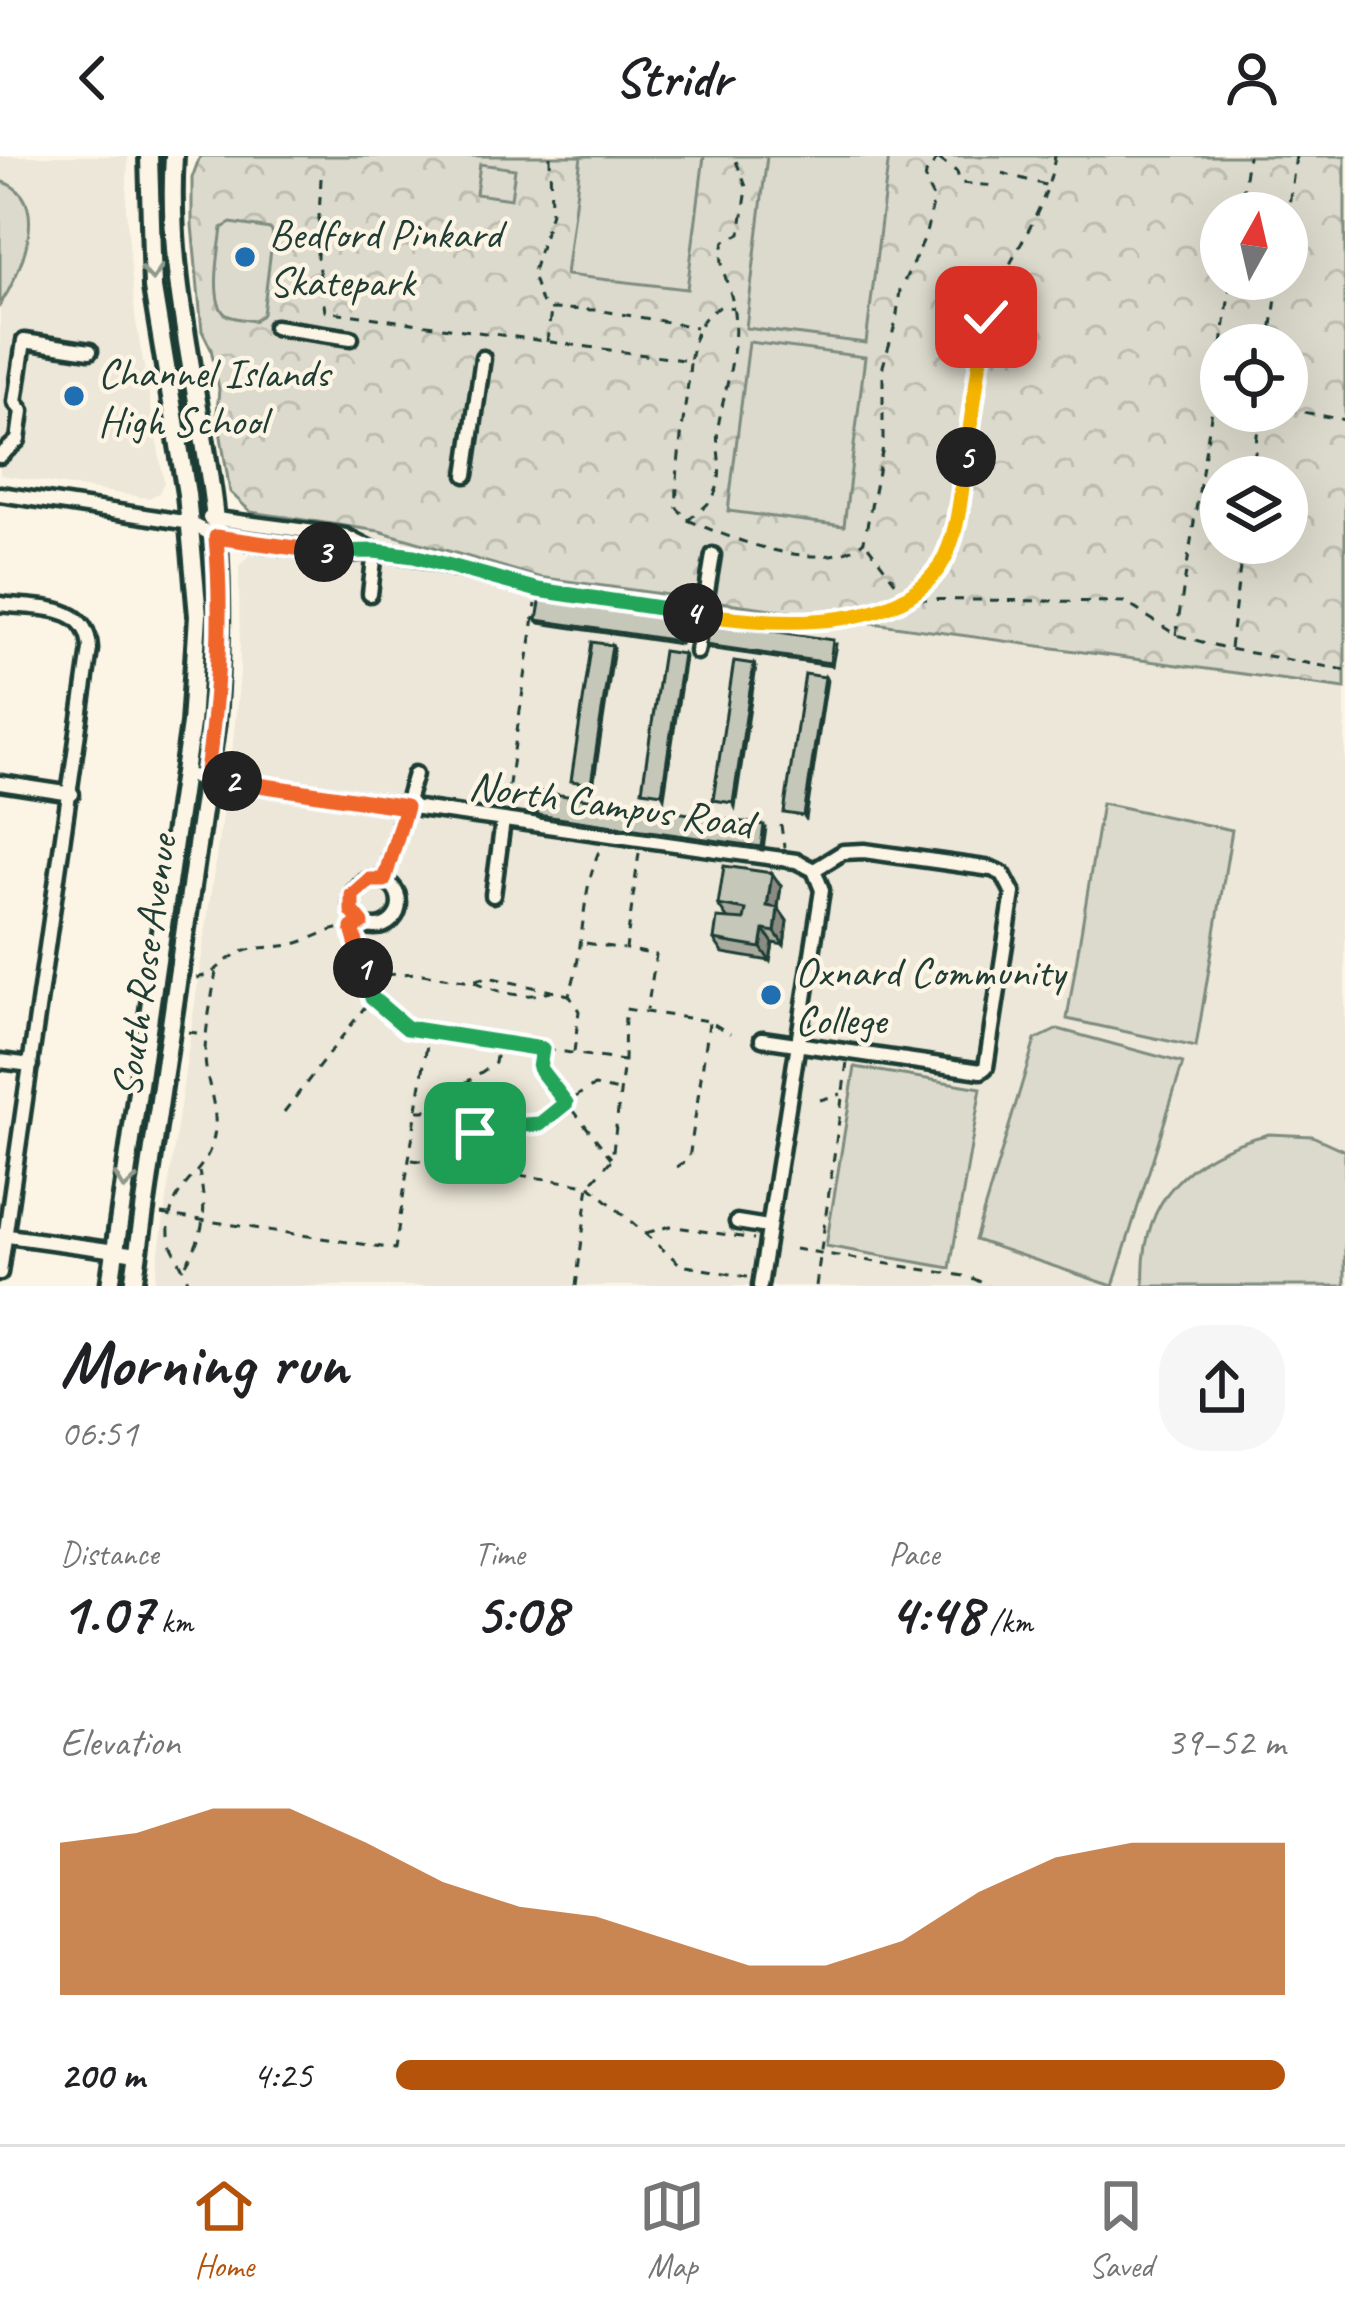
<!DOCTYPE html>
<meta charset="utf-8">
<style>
:root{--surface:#fff;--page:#f6f6f6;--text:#202124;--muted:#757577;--line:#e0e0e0;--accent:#b45309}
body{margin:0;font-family:Caveat,sans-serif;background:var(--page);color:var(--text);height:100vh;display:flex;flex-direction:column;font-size:45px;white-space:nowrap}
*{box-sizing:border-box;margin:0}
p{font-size:39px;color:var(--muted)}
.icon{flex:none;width:66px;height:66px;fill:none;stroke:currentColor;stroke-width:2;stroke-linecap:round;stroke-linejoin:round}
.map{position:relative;height:1130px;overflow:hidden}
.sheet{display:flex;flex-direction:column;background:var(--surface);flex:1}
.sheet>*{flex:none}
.needle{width:78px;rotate:8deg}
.tools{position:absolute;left:1200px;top:36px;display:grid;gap:24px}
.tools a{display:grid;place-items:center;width:108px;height:108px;border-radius:50%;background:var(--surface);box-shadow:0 12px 48px #0002;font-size:60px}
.pin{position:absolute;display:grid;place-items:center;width:102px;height:102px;color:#fff;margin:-51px;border-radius:24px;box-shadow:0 6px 18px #0006}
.km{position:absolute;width:60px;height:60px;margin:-30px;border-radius:50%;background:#222;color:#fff;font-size:33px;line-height:60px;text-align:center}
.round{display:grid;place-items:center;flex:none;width:126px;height:126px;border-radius:48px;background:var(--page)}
.overview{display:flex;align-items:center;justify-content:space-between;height:204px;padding:0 60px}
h1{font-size:66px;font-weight:700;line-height:90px}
.metrics{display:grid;grid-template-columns:repeat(3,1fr);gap:18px;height:204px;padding:12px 60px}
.metrics div{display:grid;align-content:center}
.metrics b{font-size:60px;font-weight:700}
.metrics small{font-size:33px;font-weight:400}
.metrics p{font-size:33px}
.chart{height:336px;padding:24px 60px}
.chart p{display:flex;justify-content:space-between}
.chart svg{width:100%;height:216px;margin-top:12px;fill:var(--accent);opacity:.7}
ul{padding:0 60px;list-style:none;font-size:39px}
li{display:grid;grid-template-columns:192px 144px 1fr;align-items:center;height:90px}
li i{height:30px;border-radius:15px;background:var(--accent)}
header{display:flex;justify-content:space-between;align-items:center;height:156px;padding:0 60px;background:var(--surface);font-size:54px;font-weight:700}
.dock{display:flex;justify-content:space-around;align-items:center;height:168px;border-top:3px solid var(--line);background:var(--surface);font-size:33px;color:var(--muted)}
.dock a{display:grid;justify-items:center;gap:6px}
.dock .on{color:var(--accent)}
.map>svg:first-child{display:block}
</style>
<header><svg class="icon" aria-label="back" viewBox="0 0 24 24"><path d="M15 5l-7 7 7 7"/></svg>Stridr<svg class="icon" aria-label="person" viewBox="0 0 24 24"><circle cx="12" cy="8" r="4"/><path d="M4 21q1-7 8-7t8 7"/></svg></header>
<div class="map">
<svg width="1345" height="1130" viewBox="0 0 1345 1130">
<defs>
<pattern id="forest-crowns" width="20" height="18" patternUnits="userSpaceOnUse" patternTransform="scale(3)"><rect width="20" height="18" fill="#dcdacc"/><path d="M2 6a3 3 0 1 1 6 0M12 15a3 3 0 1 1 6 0" fill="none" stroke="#bcbcb0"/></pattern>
</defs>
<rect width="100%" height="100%" fill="#fcf5e5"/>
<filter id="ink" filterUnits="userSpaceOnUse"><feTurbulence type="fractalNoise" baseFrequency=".00833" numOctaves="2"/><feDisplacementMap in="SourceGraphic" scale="24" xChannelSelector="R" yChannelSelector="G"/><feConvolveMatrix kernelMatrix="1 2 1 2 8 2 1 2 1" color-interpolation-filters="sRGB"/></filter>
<g filter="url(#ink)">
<!-- built -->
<g fill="#ece7d8">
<polygon points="0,0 128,0 126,53 135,160 164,326 159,337 148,342 0,319"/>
<polygon points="251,356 379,375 538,421 1345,532 1345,1130 154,1130 223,653 240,639 243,615 235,609 232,596 240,518 239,410 252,397"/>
</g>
<!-- forest -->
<path fill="url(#forest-crowns)" stroke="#7e8c80" stroke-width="3" fill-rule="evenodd" d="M200,0H1345V532L538,421L379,375L251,356L230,336L217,256L219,233L211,193L202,175L192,69V22ZM1221,57H1287V123H1221ZM1221,189H1287V255H1221ZM1221,321H1287V387H1221Z"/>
<!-- pitch -->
<g fill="#dcdacc" stroke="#7e8c80" stroke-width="3">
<polygon points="581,0 704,0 687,133 566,119"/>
<polygon points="767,0 889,0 866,187 746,172"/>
<polygon points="480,8 515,13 511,43 476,38"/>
<path d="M0,25C55,41 20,118 0,149Z"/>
<path d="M231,67L270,73L273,77L263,158L254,165C246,163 231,163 225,158C209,144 220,91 222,72Z"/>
<polygon points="749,186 865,201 844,370 728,355"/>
<polygon points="1102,647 1232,674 1196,891 1067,863"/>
<polygon points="1058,873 1183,907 1113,1130 975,1084 1035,884"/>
<polygon points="855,911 981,932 950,1112 826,1090"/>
<path d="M1269,978L1312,980L1345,995V1130H1144C1139,1042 1189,998 1269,978Z"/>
</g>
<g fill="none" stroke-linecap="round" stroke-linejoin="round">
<defs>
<g id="minor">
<polyline points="275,171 351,182"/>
<polyline points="0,300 18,284 22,255 15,246 24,185 90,195"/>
<polyline points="466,319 483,202"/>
<polyline points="0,338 190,367 216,381 342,399 375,395 414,401 538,434 702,459"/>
<polyline points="209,362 345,380 375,395"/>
<polyline points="370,438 375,395"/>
<path d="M0,448C37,453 88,446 90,493L0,1117"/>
<polyline points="697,496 713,399"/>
<polyline points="184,619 796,705 814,714"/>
<polyline points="0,627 72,638"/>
<circle cx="375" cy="747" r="24"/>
<polyline points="384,724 415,618"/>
<polyline points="493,739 503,665"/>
<polyline points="762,883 981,915 986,911 1013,737 1003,718 992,713 864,695 843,696 814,714"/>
<polyline points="0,905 31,909"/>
<polyline points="737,1066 768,1071"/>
<polyline points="1,1079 137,1098"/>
<polyline points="760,1130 822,734 814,714"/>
</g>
<g id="major">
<polyline points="110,1130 191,568 198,460 187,338 153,132 149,0"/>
<path d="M133,1130L215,566C220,492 222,419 213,346C198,228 166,120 174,0"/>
</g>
</defs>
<!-- minor casing -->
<use href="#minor" stroke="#1f3d34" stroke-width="21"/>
<!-- major casing -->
<use href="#major" stroke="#1f3d34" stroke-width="26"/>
<!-- path -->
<g stroke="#1f3d34" stroke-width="3" stroke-dasharray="9 9" stroke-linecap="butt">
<polyline points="550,0 551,56 532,119 541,146 551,153 598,154 696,171"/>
<path d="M1055,0C1046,61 1005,104 986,161L957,362L941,409L908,443L1125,446L1176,479L1229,493L1345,514"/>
<polyline points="939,3 957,16 960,27 997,30"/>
<polyline points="1002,17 1049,30"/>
<path d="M321,22L317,101L325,155L690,205C695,180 697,161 722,150L734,152"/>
<polyline points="1240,57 1248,0"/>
<polyline points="1287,63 1296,0"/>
<polyline points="547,186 551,155"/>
<polyline points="1222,189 1231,123"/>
<polyline points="1269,189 1279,123"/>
<path d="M690,207C686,256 675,303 677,352L688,364C698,356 710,349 715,337C725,316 715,293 718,271C725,230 740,193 733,149C730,127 715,107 725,85L740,78L747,33L734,0"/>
<polyline points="1287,253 1345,264"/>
<polyline points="1252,321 1260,255"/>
<path d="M688,364C732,383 824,421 864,385L883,291V210L896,166L900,134L925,81L934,44L925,26L926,18L939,0"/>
<path d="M716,461C782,471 844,464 908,443L865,386"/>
<polyline points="1176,479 1221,197"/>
<polyline points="1230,492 1243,387"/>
<polyline points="506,648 536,448"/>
<polyline points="781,669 784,691"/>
<polyline points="639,697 626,793 656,799 647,854"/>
<polyline points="362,767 353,772 352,780 372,842 407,872 624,905"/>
<polyline points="586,787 624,793"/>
<polyline points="368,820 415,817 472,825 488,821 569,839"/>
<path d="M196,822C216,819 221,806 237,798C256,789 275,793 294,788C314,783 330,771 350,772"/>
<path d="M475,826C504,838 520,843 551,836"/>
<polyline points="188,876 205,878"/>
<polyline points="541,893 540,912 611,1002"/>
<path d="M574,896L579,855L569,839C586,792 579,736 601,691"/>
<polyline points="820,944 841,938"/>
<polyline points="418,955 424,955 495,907 498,888"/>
<polyline points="284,956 371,843"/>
<polyline points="412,1004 589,1029 681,1109 747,1121"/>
<path d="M456,1007C477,954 498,984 537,968C558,960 573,938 595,930L619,935"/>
<polyline points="677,1011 689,1003 709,867"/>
<polyline points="501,1014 511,946"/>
<polyline points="161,1058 395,1093 429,876"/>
<polyline points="646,1077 670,1070 754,1083"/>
<polyline points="795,1093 970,1121 989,1130"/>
<path d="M186,1108C206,1076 207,1052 199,1016"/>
<path d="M189,1130C186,1112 171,1096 169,1079C166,1025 210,1023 215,973C217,947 205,924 205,899C205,872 212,843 216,816"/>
<polyline points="576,1130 589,1029 612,1003 624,905 625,853 709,865 730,878"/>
<polyline points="816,1130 847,906"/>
</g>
<!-- minor -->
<use href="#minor" stroke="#fcf5e5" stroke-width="12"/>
<!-- major -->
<use href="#major" stroke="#fcf5e5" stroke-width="16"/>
</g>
<!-- wall -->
<g fill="#a9ab9f" stroke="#1f3d34" stroke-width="3">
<polygon points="537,464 684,465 680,488 540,467"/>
<polygon points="836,488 832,510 708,492 706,489"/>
<polygon points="537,659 766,672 763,694 539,662"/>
<polygon points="781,730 778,752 787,765 784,789 773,787 770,805 723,797 714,784 727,762 718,749"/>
</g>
<!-- shaded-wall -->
<g fill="#8a8b82" stroke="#1f3d34" stroke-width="3">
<polygon points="612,489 614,492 593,631 591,628"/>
<polygon points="683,498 685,501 664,641 662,637"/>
<polygon points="754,508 756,511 735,651 733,647"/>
<polygon points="825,521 827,524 806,663 804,660"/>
<polygon points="772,717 781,730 776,762 767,750"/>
<polygon points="778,752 787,765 784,789 775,776"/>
<polygon points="764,774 773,787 770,805 761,792"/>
</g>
<!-- building -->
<g fill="#c5c7b9" stroke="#1f3d34" stroke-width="3">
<polygon points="541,441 681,462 678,485 537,464"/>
<polygon points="709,466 833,484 830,507 706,489"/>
<polygon points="592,486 612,489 591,628 571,625"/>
<polygon points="663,495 683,498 662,637 642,634"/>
<polygon points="734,505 754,508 733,647 713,644"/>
<polygon points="805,518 825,521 804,660 784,657"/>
<polygon points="540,636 764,669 761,691 537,659"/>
<polygon points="724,710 772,717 767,750 778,752 775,776 764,774 761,792 714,784 717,762 744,764 746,754 718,749"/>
</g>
<!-- one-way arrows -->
<defs><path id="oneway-chevron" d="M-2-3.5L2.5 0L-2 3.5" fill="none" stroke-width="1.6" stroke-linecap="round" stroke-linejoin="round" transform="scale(3)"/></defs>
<g stroke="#8e998c">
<use href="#oneway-chevron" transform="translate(152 117) rotate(85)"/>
<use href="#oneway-chevron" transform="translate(125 1026) rotate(98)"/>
</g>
</g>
<g fill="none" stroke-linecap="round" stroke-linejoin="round" filter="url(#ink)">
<defs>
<polyline id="split-1" points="363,812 372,842 407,872 542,893 539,912 566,947 540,968 490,971 475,977"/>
<polyline id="split-2" points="232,625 406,651 384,724 369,724 352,739 352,755 362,767 352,772 363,812"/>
<path id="split-3" d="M232,625L206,622C218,541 223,462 216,381L324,396"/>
<polyline id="split-4" points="324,396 375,395 414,400 538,434 693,457"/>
<path id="split-5" d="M693,457C765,468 894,480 940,410C959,380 961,335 966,301"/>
<polyline id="split-6" points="966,301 986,161"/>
</defs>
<!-- split-1 casing -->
<use href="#split-1" stroke="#fff" stroke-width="24"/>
<!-- split-2 casing -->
<use href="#split-2" stroke="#fff" stroke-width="24"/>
<!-- split-3 casing -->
<use href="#split-3" stroke="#fff" stroke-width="24"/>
<!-- split-4 casing -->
<use href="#split-4" stroke="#fff" stroke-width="24"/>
<!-- split-5 casing -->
<use href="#split-5" stroke="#fff" stroke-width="24"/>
<!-- split-6 casing -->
<use href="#split-6" stroke="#fff" stroke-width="24"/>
<!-- split-1 -->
<use href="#split-1" stroke="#22a559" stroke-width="15"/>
<!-- split-2 -->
<use href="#split-2" stroke="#f0652b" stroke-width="15"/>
<!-- split-3 -->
<use href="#split-3" stroke="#f0652b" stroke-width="15"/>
<!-- split-4 -->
<use href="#split-4" stroke="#22a559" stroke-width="15"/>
<!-- split-5 -->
<use href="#split-5" stroke="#f5b400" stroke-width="15"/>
<!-- split-6 -->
<use href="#split-6" stroke="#f5b400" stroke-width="15"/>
</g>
<!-- markers -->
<g fill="#1f6fb2" stroke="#fcf5e5" stroke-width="4.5">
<circle cx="245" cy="101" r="12"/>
<circle cx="74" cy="240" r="12"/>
<circle cx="771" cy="839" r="12"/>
</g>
<g text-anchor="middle" stroke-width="9" stroke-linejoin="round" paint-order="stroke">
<!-- poi labels -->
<g font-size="42" fill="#1f3d34" stroke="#fcf5e5" text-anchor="start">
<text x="269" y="92">Bedford Pinkard<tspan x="269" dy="48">Skatepark</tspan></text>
<text x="98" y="231">Channel Islands<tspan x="98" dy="48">High School</tspan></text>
<text x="795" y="830">Oxnard Community<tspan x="795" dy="48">College</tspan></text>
</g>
<!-- street labels -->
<g font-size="42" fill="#1f3d34" stroke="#fcf5e5">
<text transform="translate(611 647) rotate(8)" y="15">North Campus Road</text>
<text transform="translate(143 810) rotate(-82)" y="15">South Rose Avenue</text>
</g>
</g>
</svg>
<div class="tools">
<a><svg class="needle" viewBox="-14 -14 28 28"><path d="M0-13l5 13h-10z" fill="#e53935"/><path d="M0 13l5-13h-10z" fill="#757577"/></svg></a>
<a><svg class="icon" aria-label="locate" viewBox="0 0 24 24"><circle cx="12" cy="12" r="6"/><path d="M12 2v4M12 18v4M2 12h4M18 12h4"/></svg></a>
<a><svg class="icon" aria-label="layers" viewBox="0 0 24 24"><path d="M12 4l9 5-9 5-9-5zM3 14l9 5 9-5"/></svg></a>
</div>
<div class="pin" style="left:475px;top:977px;background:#1e9e55"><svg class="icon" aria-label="arrive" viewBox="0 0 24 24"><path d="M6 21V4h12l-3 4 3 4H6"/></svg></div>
<div class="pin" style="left:986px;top:161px;background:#d93025"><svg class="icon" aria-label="check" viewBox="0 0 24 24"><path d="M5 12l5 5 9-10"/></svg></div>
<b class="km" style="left:363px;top:812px">1</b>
<b class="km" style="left:232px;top:625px">2</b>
<b class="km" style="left:324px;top:396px">3</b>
<b class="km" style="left:693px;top:457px">4</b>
<b class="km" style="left:966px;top:301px">5</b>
</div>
<section class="sheet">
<div class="overview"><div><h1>Morning run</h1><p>06:51</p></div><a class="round"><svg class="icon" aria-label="share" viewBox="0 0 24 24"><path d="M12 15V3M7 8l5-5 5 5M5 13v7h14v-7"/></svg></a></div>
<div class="metrics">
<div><p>Distance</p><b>1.07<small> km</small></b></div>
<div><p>Time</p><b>5:08</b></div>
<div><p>Pace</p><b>4:48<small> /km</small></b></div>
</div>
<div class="chart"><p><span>Elevation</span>39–52 m</p>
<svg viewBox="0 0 160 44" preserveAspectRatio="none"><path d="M0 44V13L10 11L20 6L30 6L40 13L50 21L60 26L70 28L80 33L90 38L100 38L110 33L120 23L130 16L140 13L150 13L160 13V44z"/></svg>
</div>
<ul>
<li><b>200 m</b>4:25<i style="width:100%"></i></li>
</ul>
</section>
<nav class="dock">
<a class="on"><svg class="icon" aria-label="home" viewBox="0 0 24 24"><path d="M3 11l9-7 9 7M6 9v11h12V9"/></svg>Home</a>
<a><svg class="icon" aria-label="map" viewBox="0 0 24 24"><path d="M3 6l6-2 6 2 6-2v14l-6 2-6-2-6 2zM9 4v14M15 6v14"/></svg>Map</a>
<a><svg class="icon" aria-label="saved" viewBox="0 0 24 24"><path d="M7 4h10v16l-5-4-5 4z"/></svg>Saved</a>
</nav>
